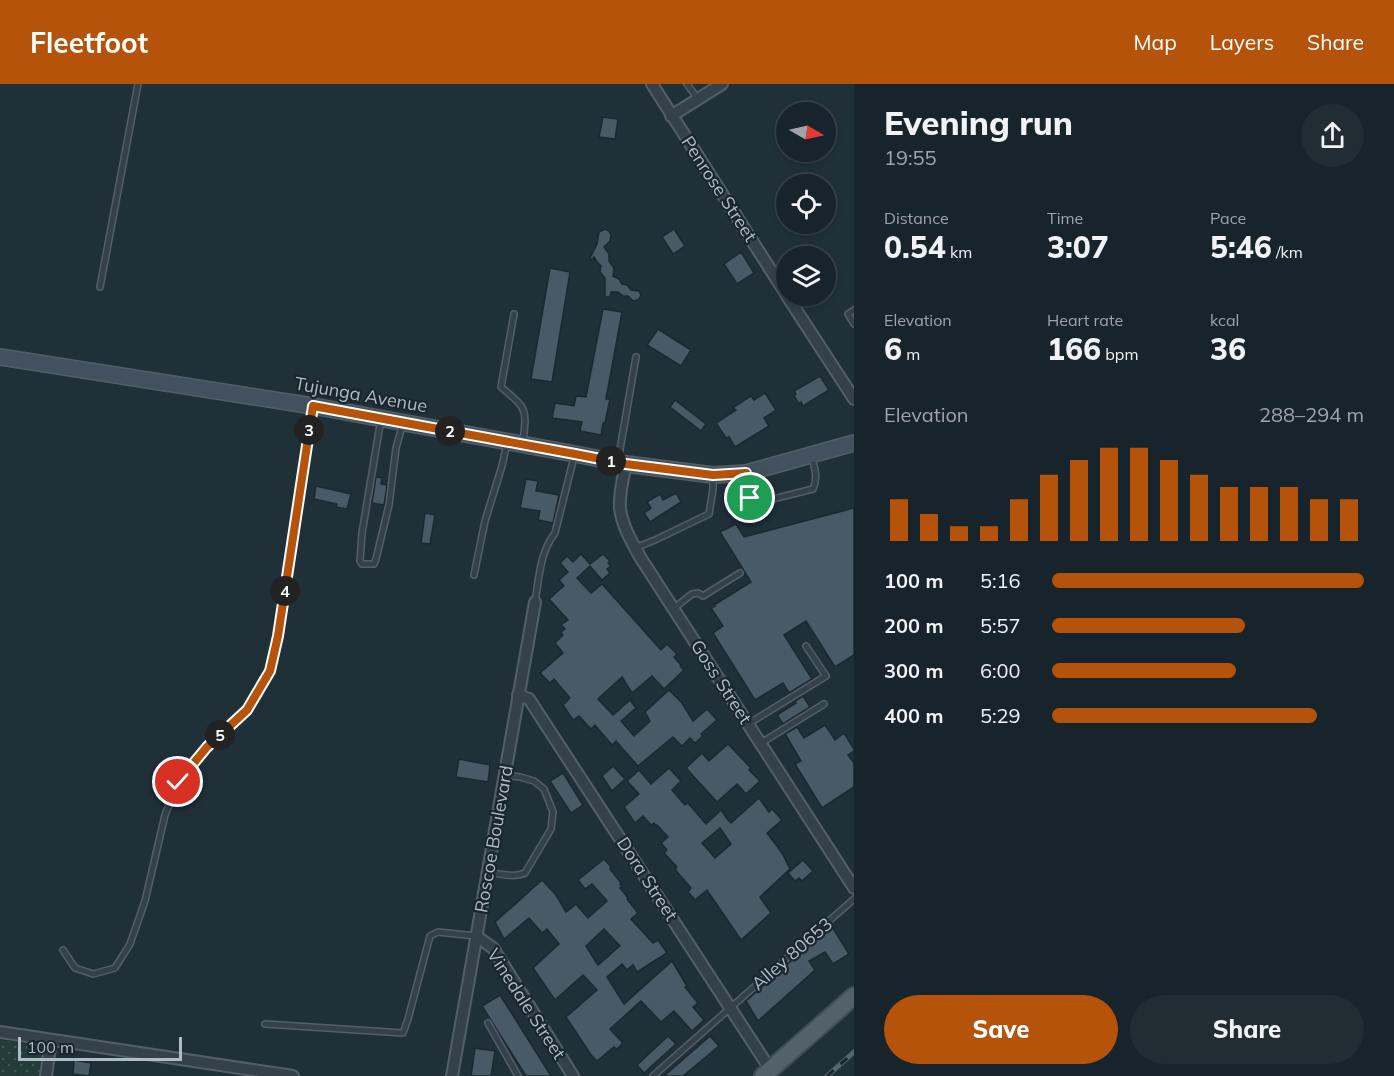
<!DOCTYPE html>
<meta charset="utf-8">
<style>
:root{--surface:#18242b;--page:#212c33;--text:#f1f3f6;--muted:#9fa4a9;--line:#364147;--accent:#b45309}
body{margin:0;font-family:Mulish,sans-serif;background:var(--page);color:var(--text);height:100vh;display:flex;flex-direction:column;font-size:22px;white-space:nowrap}
*{box-sizing:border-box;margin:0}
p{font-size:20px;color:var(--muted)}
.icon{flex:none;width:33px;height:33px;fill:none;stroke:currentColor;stroke-width:2;stroke-linecap:round;stroke-linejoin:round}
.map{position:relative;flex:1;overflow:hidden}
.sheet{display:flex;flex-direction:column;background:var(--surface);width:540px}
.sheet>*{flex:none}
.needle{width:39px;rotate:99deg}
.tools{position:absolute;left:776px;top:18px;display:grid;gap:12px}
.tools a{display:grid;place-items:center;width:60px;height:60px;border-radius:50%;background:var(--surface);box-shadow:0 3px 9px #0003,0 0 0 2px var(--line);font-size:30px}
.scale{position:absolute;left:18px;bottom:15px;width:164px;box-sizing:border-box;padding-left:6px;border:3px solid #afbcc6;border-top:0;font-size:16px;line-height:21px;white-space:nowrap;color:#afbcc6;-webkit-text-stroke:4px #1a262e;paint-order:stroke}
.pin{position:absolute;display:grid;place-items:center;width:51px;height:51px;color:#fff;margin:-26px;border:3px solid #fff;border-radius:50%;box-shadow:0 2px 6px #0007}
.km{position:absolute;width:30px;height:30px;margin:-15px;border-radius:50%;background:#222;color:#fff;font-size:16px;line-height:30px;text-align:center}
.round{display:grid;place-items:center;flex:none;width:63px;height:63px;border-radius:32px;background:var(--page)}
.summary{display:flex;align-items:center;justify-content:space-between;height:102px;padding:0 30px}
h1{font-size:33px;font-weight:800;line-height:45px}
.metrics{display:grid;grid-template-columns:repeat(3,1fr);gap:9px;height:102px;padding:6px 30px}
.metrics div{display:grid;align-content:center}
.metrics b{font-size:30px;font-weight:800}
.metrics small{font-size:16px;font-weight:400}
.metrics p{font-size:16px}
.chart{height:168px;padding:12px 30px}
.chart p{display:flex;justify-content:space-between}
.chart svg{width:100%;height:108px;margin-top:6px;stroke:var(--accent);stroke-width:6}
.button{display:flex;gap:12px;margin-top:auto;padding:12px 30px}
.button a{flex:1;height:69px;border-radius:36px;background:var(--accent);color:#fff;font-size:24px;font-weight:800;line-height:69px;text-align:center}
.button a+a{background:var(--page);color:var(--text)}
ul{padding:0 30px;list-style:none;font-size:20px}
li{display:grid;grid-template-columns:96px 72px 1fr;align-items:center;height:45px}
li i{height:15px;border-radius:8px;background:var(--accent)}
header{display:flex;align-items:center;gap:36px;box-sizing:border-box;height:84px;padding:0 30px;background:var(--accent);color:#fff}
header strong{font-size:28px}
nav{display:flex;gap:33px;margin-inline-start:auto;font-size:21px}
main{display:flex;flex:1;min-height:0}
.map>svg:first-child{display:block}
</style>
<header>
<strong>Fleetfoot</strong>
<nav><a>Map</a><a>Layers</a><a>Share</a></nav>
</header>
<main>
<div class="map">
<svg width="854" height="992" viewBox="0 0 854 992">
<defs>
<pattern id="park-dots" width="8" height="8" patternUnits="userSpaceOnUse" patternTransform="scale(1.5)"><rect width="8" height="8" fill="#233c39"/><path d="M2 2h.1M6 6h.1" fill="none" stroke="#405654" stroke-width="1.8" stroke-linecap="round"/></pattern>
</defs>
<rect width="100%" height="100%" fill="#203039"/>
<!-- park -->
<polygon fill="url(#park-dots)" points="0,956 44,963 39,992 0,992"/>
<!-- building -->
<g fill="#485a65" stroke="#1b2830" stroke-width="1.5" fill-rule="evenodd">
<polygon points="603,33 618,35 615,55 599,53"/>
<polygon points="605,145 609,147 611,151 610,157 604,163 609,170 609,177 614,184 613,192 619,195 622,200 627,201 631,206 639,207 641,211 639,215 635,217 632,216 628,212 623,212 618,208 611,208 610,213 605,213 605,194 600,188 601,182 597,178 594,173 591,176 590,174 597,160 599,148"/>
<polygon points="674,145 685,162 673,170 662,153"/>
<polygon points="741,168 754,189 737,200 724,180"/>
<polygon points="550,184 570,188 552,298 531,295"/>
<polygon points="603,225 622,228 606,315 610,315 605,339 603,339 601,351 580,347 582,338 552,334 555,319 574,322 576,312 586,313"/>
<polygon points="658,245 691,266 681,282 647,261"/>
<polygon points="820,292 829,306 803,322 801,318 799,320 794,312 796,310 794,307"/>
<polygon points="765,309 776,326 764,334 769,342 735,363 729,353 726,354 716,339 736,326 733,324 751,312 754,316"/>
<polygon points="675,316 706,340 701,347 670,323"/>
<polygon points="376,393 382,394 381,400 387,401 384,421 372,419"/>
<polygon points="526,395 538,397 536,407 559,411 553,439 538,436 540,427 520,424"/>
<polygon points="316,402 351,410 347,425 336,423 337,420 314,415"/>
<polygon points="676,409 681,418 650,438 644,429 651,424 647,418 660,410 663,416"/>
<polygon points="854,424 854,571 835,583 806,537 784,551 812,595 789,609 783,599 755,616 713,549 723,542 711,524 715,522 714,521 751,498 720,448 736,440 744,453"/>
<polygon points="425,429 435,431 430,460 421,459"/>
<polygon points="581,470 590,480 603,470 610,477 608,479 611,482 607,485 610,489 602,496 590,482 577,494 591,509 602,500 661,566 667,560 677,570 674,573 681,581 680,582 684,586 664,605 652,592 632,609 622,593 598,615 613,631 630,616 636,624 621,637 634,652 650,637 645,628 669,606 682,619 693,637 707,625 717,636 701,650 703,652 695,659 690,654 682,662 673,653 638,682 616,657 612,661 595,641 591,645 579,632 573,636 563,621 570,614 554,595 550,599 540,589 563,569 555,559 563,551 561,548 565,545 561,541 568,536 549,515 564,502 559,496 568,488 560,479 567,472 573,478"/>
<polygon points="803,612 810,623 783,640 777,631 796,619 795,617"/>
<polygon points="825,641 835,656 844,649 854,665 854,667 848,671 854,679 854,703 822,724 795,680 801,677 785,650 797,643 804,654"/>
<polygon points="728,660 751,684 749,686 760,697 746,710 737,700 717,718 686,684 702,669 709,677"/>
<polygon points="459,675 490,681 488,698 456,693"/>
<polygon points="613,682 625,695 612,707 602,692"/>
<path d="M669,684L681,697L672,706L685,721L688,719L706,740L721,726L728,736L731,739L759,714L769,728L772,725L782,736L767,749L782,769L790,785L760,813L771,829L741,856L707,806L695,816L688,808L691,804L678,789L675,785L677,783L664,769L667,766L661,759L668,753L657,741L656,742L654,739L651,741L643,732L635,739L624,723L639,710L627,697L639,686L651,700ZM720,744L731,760L715,774L702,759Z"/>
<polygon points="563,689 583,721 571,729 550,697"/>
<path d="M604,775L611,783L610,785L621,799L620,800L622,803L620,804L628,814L627,815L638,829L631,835L653,859L658,856L667,869L637,888L633,881L627,886L622,880L607,893L624,920L672,877L687,902L685,903L698,919L693,923L704,936L692,947L674,927L661,938L641,917L610,945L623,959L617,965L614,963L597,977L591,971L566,933L597,906L583,891L555,916L533,884L559,860L547,845L542,849L529,834L504,855L495,838L542,796L556,811L566,828L576,820L588,834L607,817L592,800L585,805L578,796ZM604,845L620,862L598,881L586,862Z"/>
<polygon points="803,776 813,787 802,797 799,794 795,797 788,789"/>
<polygon points="831,841 849,870 833,880 825,868 809,877 815,886 758,937 746,917 811,859 824,850 823,849"/>
<polygon points="500,911 519,941 551,992 526,992 482,922"/>
<polygon points="668,952 676,960 644,989 637,981"/>
<polygon points="710,952 719,962 683,992 664,992"/>
<polygon points="475,964 495,967 491,992 471,992"/>
<polygon points="74,976 91,979 89,992 73,990"/>
</g>
<g fill="none" stroke-linecap="round" stroke-linejoin="round">
<defs>
<g id="lane">
<polyline points="687,0 698,15"/>
<polyline points="100,203 138,0"/>
<polyline points="854,226 848,230 854,240"/>
<path d="M514,230L501,303C527,325 527,324 523,358"/>
<polyline points="381,335 362,449 360,477 362,480 374,480 376,475 389,421 396,364 403,339"/>
<polyline points="618,377 636,273"/>
<path d="M746,390V407L750,414L761,418L813,405C818,394 815,385 812,373"/>
<polyline points="635,464 655,456 709,430 713,405 713,392"/>
<polyline points="474,491 485,437 502,382 507,359"/>
<path d="M535,518C539,494 540,468 555,449L574,373"/>
<polyline points="673,525 692,510 698,509 703,512 740,489"/>
<polyline points="748,640 826,592 806,562"/>
<polyline points="761,659 824,620"/>
<path d="M489,788C500,790 514,794 525,789L551,745L553,728L544,705L534,697L520,693L505,691"/>
<polyline points="63,866 75,884 93,890 115,884 130,860 145,817 165,731 178,698 207,663 247,626 270,587 278,552 313,324"/>
<polyline points="488,939 518,992"/>
<polyline points="265,940 403,949 408,935 430,852 438,848 476,852"/>
<polyline points="653,992 854,815"/>
</g>
<g id="street">
<polyline points="652,0 786,210"/>
<polyline points="671,32 722,0"/>
<polyline points="787,212 854,315"/>
<path d="M626,380C623,394 619,409 620,424C622,442 632,458 640,473L854,804"/>
<polyline points="518,611 529,615 770,985"/>
<polyline points="476,852 493,864 573,992"/>
<polyline points="0,948 293,992"/>
<polyline points="46,992 51,956"/>
<polyline points="452,992 535,518"/>
</g>
<polyline id="secondary" points="0,273 313,322 575,370 626,380 713,391 746,389 854,359"/>
<polyline id="primary" points="763,992 854,912"/>
</defs>
<!-- lane casing -->
<use href="#lane" stroke="#525f67" stroke-width="8"/>
<!-- street casing -->
<use href="#street" stroke="#525f67" stroke-width="14"/>
<!-- secondary casing -->
<use href="#secondary" stroke="#525f67" stroke-width="18"/>
<!-- primary casing -->
<use href="#primary" stroke="#404d56" stroke-width="20"/>
<!-- lane -->
<use href="#lane" stroke="#34414a" stroke-width="5"/>
<!-- street -->
<use href="#street" stroke="#34414a" stroke-width="10"/>
<!-- secondary -->
<use href="#secondary" stroke="#42515d" stroke-width="15"/>
<!-- primary -->
<use href="#primary" stroke="#52616a" stroke-width="16"/>
<defs>
<polyline id="rail" points="827,992 854,968"/>
</defs>
<!-- rail casing -->
<use href="#rail" stroke="#566671" stroke-width="5"/>
<!-- rail -->
<use href="#rail" stroke="#1a262e" stroke-width="3" stroke-dasharray="9" stroke-linecap="butt"/>
</g>
<g fill="none" stroke-linecap="round" stroke-linejoin="round">
<defs>
<polyline id="route" points="178,698 207,663 247,626 270,587 278,552 313,322 575,370 626,380 713,391 746,389 746,407 750,414"/>
</defs>
<!-- route casing -->
<use href="#route" stroke="#fff" stroke-width="12"/>
<!-- route -->
<use href="#route" stroke="#b45309" stroke-width="8"/>
</g>
<g text-anchor="middle" stroke-width="4.5" stroke-linejoin="round" paint-order="stroke">
<!-- street labels -->
<g font-size="18" fill="#afbcc6" stroke="#1a262e">
<text transform="translate(719 105) rotate(57)" y="6">Penrose Street</text>
<text transform="translate(361 311) rotate(10)" y="6">Tujunga Avenue</text>
<text transform="translate(721 598) rotate(57)" y="6">Goss Street</text>
<text transform="translate(494 755) rotate(-80)" y="6">Roscoe Boulevard</text>
<text transform="translate(647 795) rotate(57)" y="6">Dora Street</text>
<text transform="translate(792 870) rotate(-41)" y="6">Alley 80653</text>
<text transform="translate(526 920) rotate(57)" y="6">Vinedale Street</text>
</g>
</g>
</svg>
<div class="tools">
<a><svg class="needle" viewBox="-14 -14 28 28"><path d="M0-13l5 13h-10z" fill="#e53935"/><path d="M0 13l5-13h-10z" fill="#9fa4a9"/></svg></a>
<a><svg class="icon" aria-label="locate" viewBox="0 0 24 24"><circle cx="12" cy="12" r="6"/><path d="M12 2v4M12 18v4M2 12h4M18 12h4"/></svg></a>
<a><svg class="icon" aria-label="layers" viewBox="0 0 24 24"><path d="M12 4l9 5-9 5-9-5zM3 14l9 5 9-5"/></svg></a>
</div>
<div class="scale">100 m</div>
<div class="pin" style="left:750px;top:414px;background:#1e9e55"><svg class="icon" aria-label="arrive" viewBox="0 0 24 24"><path d="M6 21V4h12l-3 4 3 4H6"/></svg></div>
<div class="pin" style="left:178px;top:698px;background:#d93025"><svg class="icon" aria-label="check" viewBox="0 0 24 24"><path d="M5 12l5 5 9-10"/></svg></div>
<b class="km" style="left:611px;top:377px">1</b>
<b class="km" style="left:450px;top:347px">2</b>
<b class="km" style="left:309px;top:346px">3</b>
<b class="km" style="left:285px;top:507px">4</b>
<b class="km" style="left:220px;top:651px">5</b>
</div>
<section class="sheet">
<div class="summary"><div><h1>Evening run</h1><p>19:55</p></div><a class="round"><svg class="icon" aria-label="share" viewBox="0 0 24 24"><path d="M12 15V3M7 8l5-5 5 5M5 13v7h14v-7"/></svg></a></div>
<div class="metrics">
<div><p>Distance</p><b>0.54<small> km</small></b></div>
<div><p>Time</p><b>3:07</b></div>
<div><p>Pace</p><b>5:46<small> /km</small></b></div>
</div>
<div class="metrics">
<div><p>Elevation</p><b>6<small> m</small></b></div>
<div><p>Heart rate</p><b>166<small> bpm</small></b></div>
<div><p>kcal</p><b>36</b></div>
</div>
<div class="chart"><p><span>Elevation</span>288–294 m</p>
<svg viewBox="0 0 160 44" preserveAspectRatio="none"><path d="M5 44V27M15 44V33M25 44V38M35 44V38M45 44V27M55 44V17M65 44V11M75 44V6M85 44V6M95 44V11M105 44V17M115 44V22M125 44V22M135 44V22M145 44V27M155 44V27"/></svg>
</div>
<ul>
<li><b>100 m</b>5:16<i style="width:100%"></i></li>
<li><b>200 m</b>5:57<i style="width:62%"></i></li>
<li><b>300 m</b>6:00<i style="width:59%"></i></li>
<li><b>400 m</b>5:29<i style="width:85%"></i></li>
</ul>
<div class="button"><a>Save</a><a>Share</a></div>
</section>
</main>
